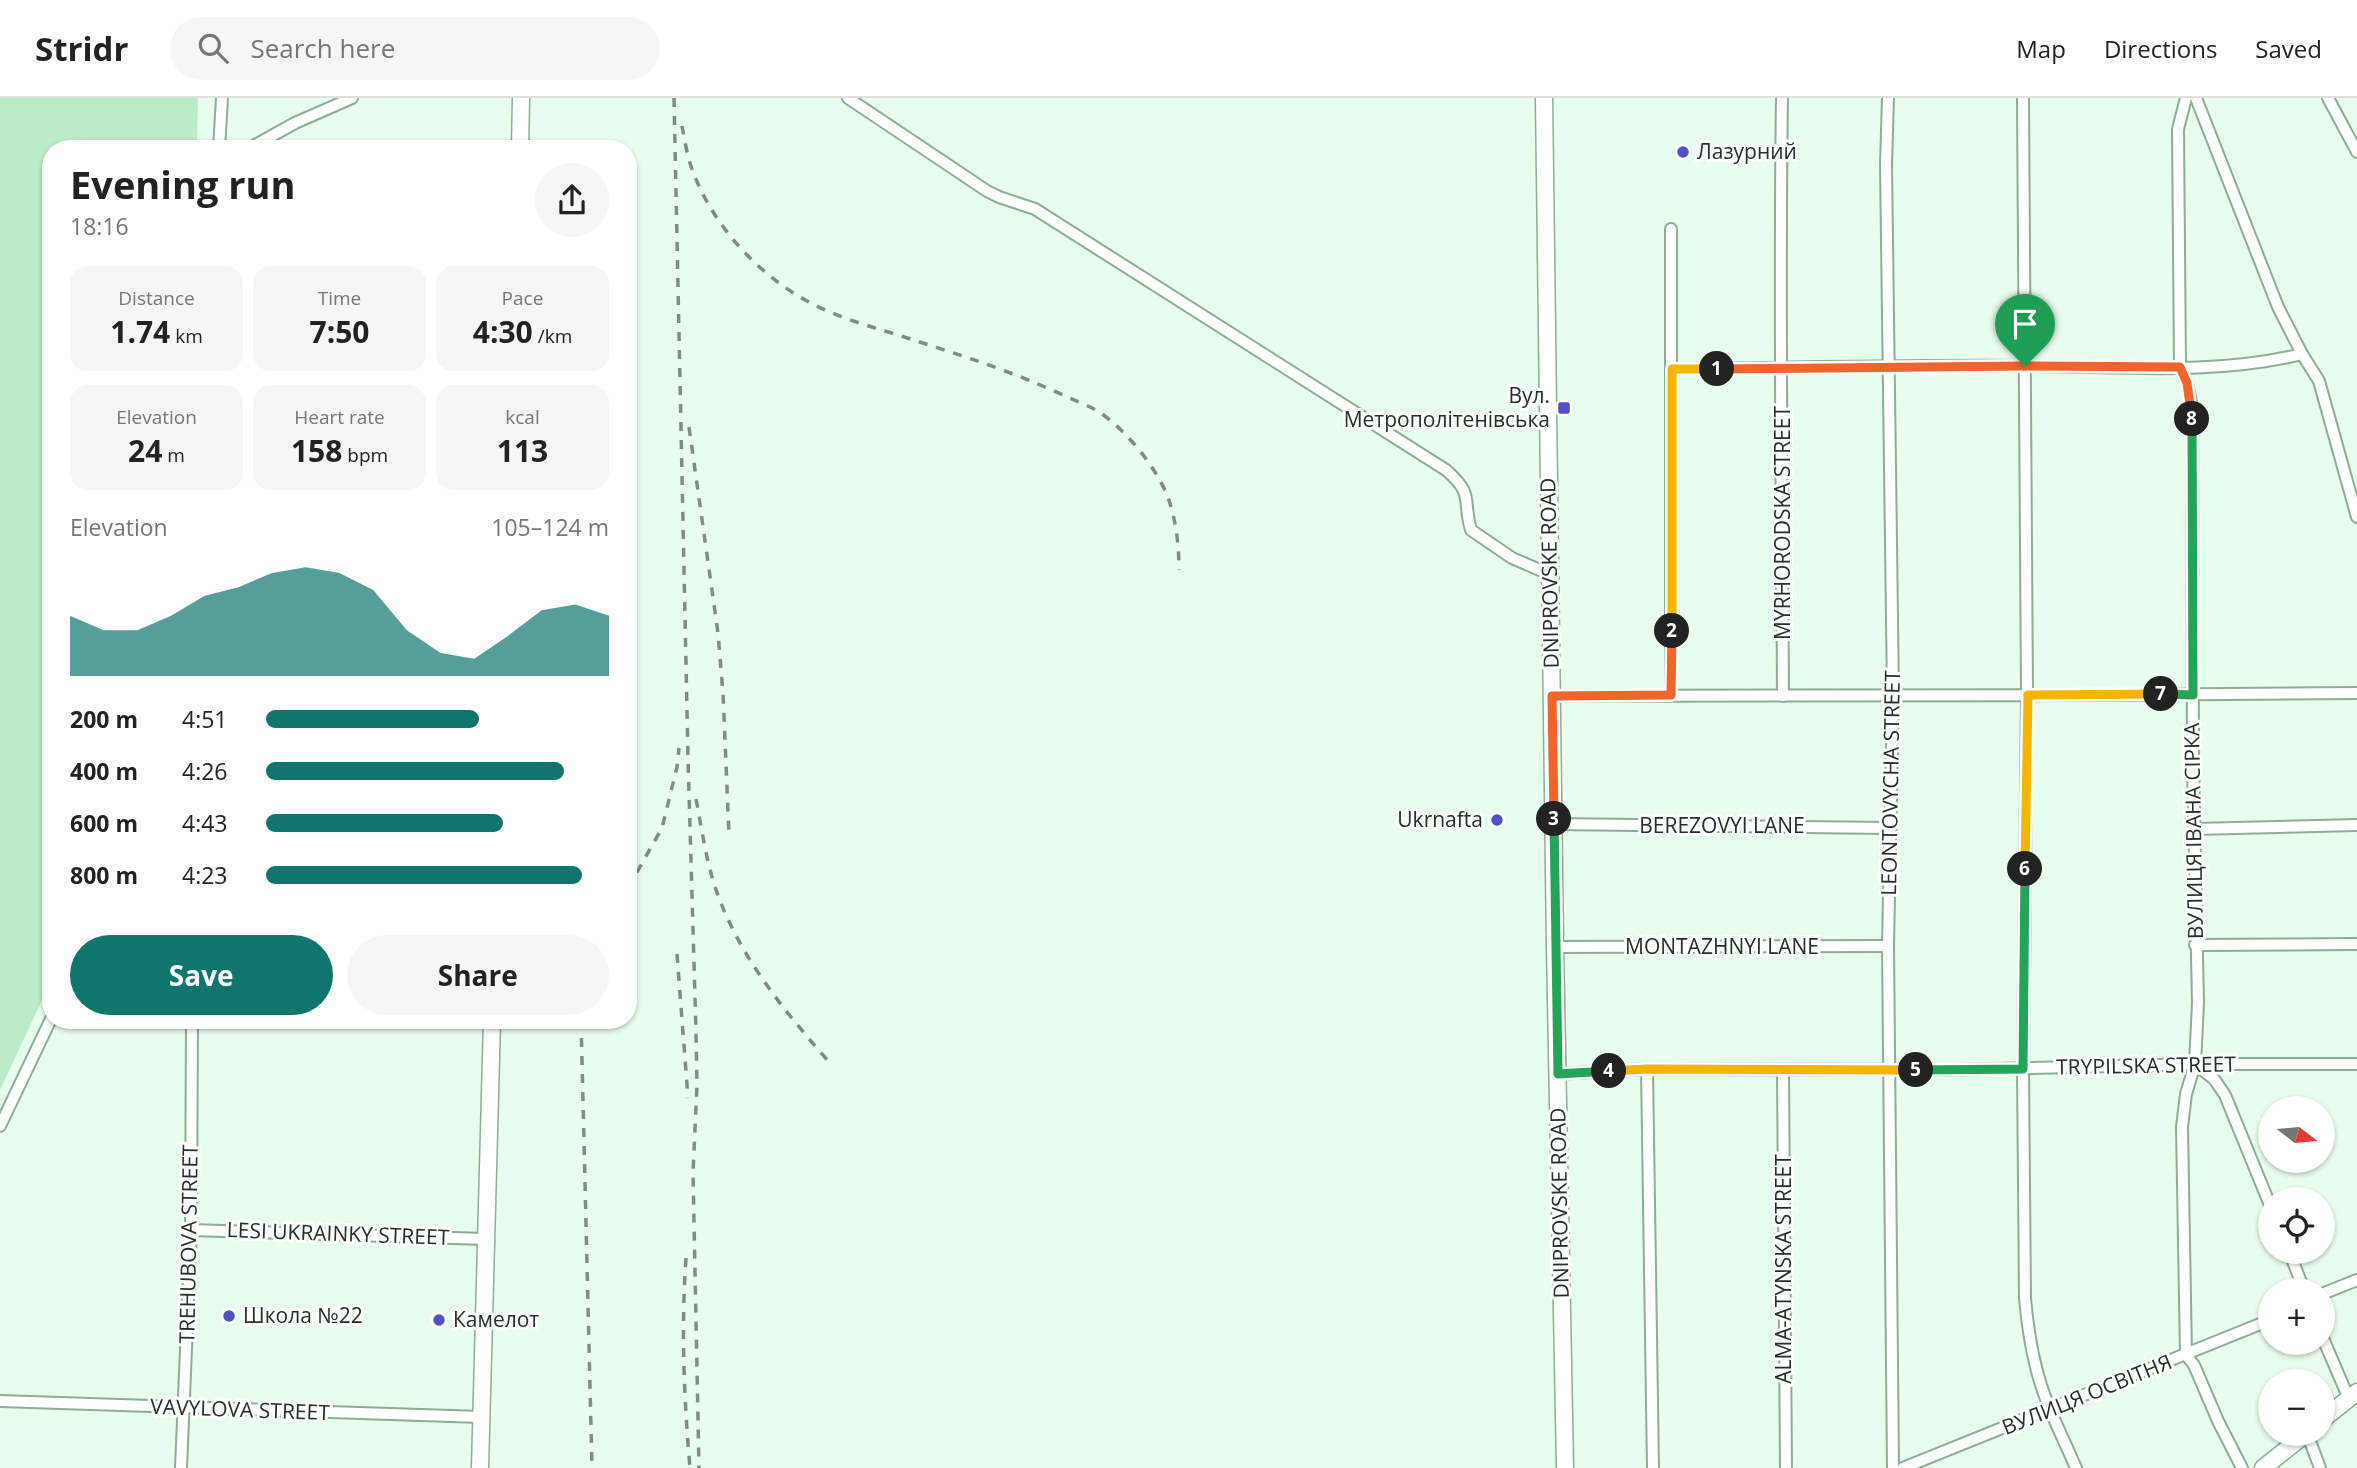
<!DOCTYPE html>
<meta charset="utf-8">
<style>
:root{--surface:#fff;--page:#f6f6f6;--text:#222;--muted:#767676;--line:#e0e0e0;--accent:#0f766e}
body{margin:0;font-family:"Open Sans",sans-serif;background:var(--page);color:var(--text);height:100vh;display:flex;flex-direction:column;font-size:26px;white-space:nowrap}
*{box-sizing:border-box;margin:0}
p{font-size:23px;color:var(--muted)}
.icon{flex:none;width:38px;height:38px;fill:none;stroke:currentColor;stroke-width:2;stroke-linecap:round;stroke-linejoin:round}
.map{position:relative;flex:1;overflow:hidden}
.panel{position:absolute;left:42px;top:42px;width:595px;height:889px;display:flex;flex-direction:column;background:var(--surface);border-radius:28px;box-shadow:0 2px 5px #0004}
.panel>*{flex:none}
.needle{width:46px;rotate:106deg}
.fabs{position:absolute;left:2258px;top:998px;display:grid;gap:14px}
.fabs a{display:grid;place-items:center;width:77px;height:77px;border-radius:50%;background:var(--surface);box-shadow:0 2px 5px #0004;font-size:35px}
.pin{position:absolute;display:grid;place-items:center;width:60px;height:60px;color:#fff;margin:-72px -30px;border-radius:50% 50% 50% 0;rotate:-45deg;box-shadow:0 0 7px #0007}
.pin .icon{rotate:45deg}
.km{position:absolute;width:35px;height:35px;margin:-18px;border-radius:50%;background:#222;color:#fff;font-size:19px;line-height:35px;text-align:center}
.round{display:grid;place-items:center;flex:none;width:74px;height:74px;border-radius:37px;background:var(--page)}
.overview{display:flex;align-items:center;justify-content:space-between;height:119px;padding:0 28px}
h1{font-size:38px;font-weight:700;line-height:52px}
.metrics{display:grid;grid-template-columns:repeat(3,1fr);gap:10px;height:119px;padding:7px 28px}
.metrics div{display:grid;align-content:center;border-radius:18px;background:var(--page);text-align:center}
.metrics b{font-size:30px;font-weight:700}
.metrics small{font-size:19px;font-weight:400}
.metrics p{font-size:19px}
.chart{height:196px;padding:14px 28px}
.chart p{display:flex;justify-content:space-between}
.chart svg{width:100%;height:126px;margin-top:7px;fill:var(--accent);opacity:.7}
.cta{display:flex;gap:14px;margin-top:auto;padding:14px 28px}
.cta a{flex:1;height:80px;border-radius:42px;background:var(--accent);color:#fff;font-size:28px;font-weight:700;line-height:80px;text-align:center}
.cta a+a{background:var(--page);color:var(--text)}
ul{padding:0 28px;list-style:none;font-size:23px}
li{display:grid;grid-template-columns:112px 84px 1fr;align-items:center;height:52px}
li i{height:18px;border-radius:9px;background:var(--accent)}
header{display:flex;align-items:center;gap:42px;box-sizing:border-box;height:98px;padding:0 35px;background:var(--surface);border-bottom:2px solid var(--line)}
header strong{font-size:33px}
nav{display:flex;gap:38px;margin-inline-start:auto;font-size:24px}
.search{width:490px;height:63px;background:var(--page);display:flex;align-items:center;gap:18px;box-sizing:border-box;padding:0 24px;border-radius:38px;color:var(--muted);font-size:26px}
.map>svg:first-child{display:block}
</style>
<header>
<strong>Stridr</strong>
<div class="search"><svg class="icon" aria-label="search" viewBox="0 0 24 24"><circle cx="10" cy="10" r="6"/><path d="M15 15l6 6"/></svg>Search here</div>
<nav><a>Map</a><a>Directions</a><a>Saved</a></nav>
</header>
<div class="map">
<svg width="2357" height="1370" viewBox="0 0 2357 1370">
<rect width="100%" height="100%" fill="#e9fdee"/>
<!-- green -->
<polygon fill="#bcebc8" points="0,0 198,0 197,51 51,51 51,883 0,992"/>
<g fill="none" stroke-linecap="round" stroke-linejoin="round">
<defs>
<g id="street">
<path d="M848,0L987,93L999,99L1035,111L1446,372C1475,397 1462,402 1471,432L1512,460L1549,476"/>
<path d="M1782,0C1779,199 1782,399 1783,598"/>
<polyline points="1888,0 1886,66 1893,597 1888,848 1893,1370"/>
<path d="M2023,0L2027,597L2023,971L2025,1200C2027,1223 2030,1246 2036,1269C2044,1304 2062,1337 2076,1370"/>
<polyline points="2186,0 2178,31 2180,269 2187,285 2192,309 2193,664 2198,905 2195,966 2186,996 2182,1029 2186,1257 2194,1267 2218,1323 2242,1370"/>
<polyline points="2196,0 2278,209 2302,256 2319,283 2357,419"/>
<polyline points="2328,0 2357,54"/>
<polyline points="219,51 222,0"/>
<polyline points="248,51 295,25 352,0"/>
<path d="M1672,271C1790,270 1909,267 2027,268C2117,268 2214,278 2302,256"/>
<polyline points="1671,597 1671,131"/>
<polyline points="1552,598 2104,597 2357,595"/>
<polyline points="1554,726 1890,730"/>
<polyline points="2194,731 2357,727"/>
<polyline points="2195,847 2357,846"/>
<polyline points="1555,849 1888,848"/>
<polyline points="2195,966 2214,981 2225,997 2270,1107"/>
<polyline points="1647,971 1653,1370"/>
<polyline points="1783,973 1786,1370"/>
<polyline points="1557,976 1647,971 1954,972 2195,966 2357,966"/>
<polyline points="0,1028 51,921"/>
<polyline points="191,1132 486,1141"/>
<polyline points="2289,1153 2304,1192"/>
<polyline points="2322,1196 2357,1182"/>
<polyline points="2322,1238 2349,1301"/>
<polyline points="0,1303 481,1319"/>
<polyline points="2307,1335 2320,1370"/>
<polyline points="181,1370 191,1132 192,922"/>
<polyline points="1903,1370 2270,1222"/>
</g>
<g id="secondary">
<polyline points="1544,0 1555,849 1565,1370"/>
<polyline points="520,51 521,0"/>
<polyline points="2322,1322 2357,1294"/>
<polyline points="480,1370 492,922"/>
<polyline points="2263,1370 2307,1335"/>
</g>
</defs>
<!-- street casing -->
<use href="#street" stroke="#8dad95" stroke-width="14"/>
<!-- secondary casing -->
<use href="#secondary" stroke="#8dad95" stroke-width="19"/>
<!-- street -->
<use href="#street" stroke="#fff" stroke-width="10"/>
<!-- secondary -->
<use href="#secondary" stroke="#fff" stroke-width="16"/>
<!-- rail -->
<g stroke="#7e8e82" stroke-width="3.5" stroke-dasharray="9 9" stroke-linecap="butt">
<polyline points="674,0 688,660 696,934 697,987 693,1075 699,1370"/>
<path d="M682,28C685,44 688,63 695,79C716,130 758,176 807,203C836,219 869,228 901,238C957,256 1012,273 1065,298C1076,303 1088,307 1099,314C1127,332 1163,377 1171,409C1177,430 1179,451 1179,472"/>
<polyline points="689,329 718,535 723,595 729,737"/>
<path d="M696,701C701,727 705,754 712,779C733,851 781,909 829,964"/>
<polyline points="628,790 662,730 677,669 679,650"/>
<polyline points="677,856 688,1000"/>
<polyline points="581,922 592,1370"/>
<path d="M686,1160C681,1231 684,1300 690,1370"/>
</g>
</g>
<g fill="none" stroke-linecap="round" stroke-linejoin="round">
<defs>
<polyline id="split-1" points="1717,271 2025,268"/>
<polyline id="split-2" points="1672,533 1672,271 1717,271"/>
<polyline id="split-3" points="1554,721 1552,598 1671,597 1672,533"/>
<polyline id="split-4" points="1554,721 1558,976 1609,973"/>
<polyline id="split-5" points="1609,973 1647,971 1916,972"/>
<polyline id="split-6" points="1916,972 2023,971 2025,771"/>
<polyline id="split-7" points="2025,771 2028,597 2161,596"/>
<polyline id="split-8" points="2161,596 2193,597 2192,321"/>
<polyline id="split-9" points="2025,268 2180,269 2187,285 2192,321"/>
</defs>
<!-- split-1 casing -->
<use href="#split-1" stroke="#fff" stroke-width="14"/>
<!-- split-2 casing -->
<use href="#split-2" stroke="#fff" stroke-width="14"/>
<!-- split-3 casing -->
<use href="#split-3" stroke="#fff" stroke-width="14"/>
<!-- split-4 casing -->
<use href="#split-4" stroke="#fff" stroke-width="14"/>
<!-- split-5 casing -->
<use href="#split-5" stroke="#fff" stroke-width="14"/>
<!-- split-6 casing -->
<use href="#split-6" stroke="#fff" stroke-width="14"/>
<!-- split-7 casing -->
<use href="#split-7" stroke="#fff" stroke-width="14"/>
<!-- split-8 casing -->
<use href="#split-8" stroke="#fff" stroke-width="14"/>
<!-- split-9 casing -->
<use href="#split-9" stroke="#fff" stroke-width="14"/>
<!-- split-1 -->
<use href="#split-1" stroke="#f0652b" stroke-width="9"/>
<!-- split-2 -->
<use href="#split-2" stroke="#f5b400" stroke-width="9"/>
<!-- split-3 -->
<use href="#split-3" stroke="#f0652b" stroke-width="9"/>
<!-- split-4 -->
<use href="#split-4" stroke="#22a559" stroke-width="9"/>
<!-- split-5 -->
<use href="#split-5" stroke="#f5b400" stroke-width="9"/>
<!-- split-6 -->
<use href="#split-6" stroke="#22a559" stroke-width="9"/>
<!-- split-7 -->
<use href="#split-7" stroke="#f5b400" stroke-width="9"/>
<!-- split-8 -->
<use href="#split-8" stroke="#22a559" stroke-width="9"/>
<!-- split-9 -->
<use href="#split-9" stroke="#f0652b" stroke-width="9"/>
</g>
<!-- markers -->
<g fill="#5150c7" stroke="#fff" stroke-width="2.5">
<circle cx="1683" cy="54" r="7"/>
<rect x="1557" y="303" width="14" height="14" rx="3.5"/>
<circle cx="1497" cy="722" r="7"/>
<circle cx="229" cy="1218" r="7"/>
<circle cx="439" cy="1222" r="7"/>
</g>
<g text-anchor="middle" stroke-width="6" stroke-linejoin="round" paint-order="stroke">
<!-- poi labels -->
<g font-size="21" fill="#233027" stroke="#fff" text-anchor="start">
<text x="1697" y="61">Лазурний</text>
<text x="1550" y="305" text-anchor="end">Вул.<tspan x="1550" dy="24">Метрополітенівська</tspan></text>
<text x="1483" y="729" text-anchor="end">Ukrnafta</text>
<text x="243" y="1225">Школа №22</text>
<text x="453" y="1229">Камелот</text>
</g>
<!-- street labels -->
<g font-size="21" fill="#233027" stroke="#fff">
<text transform="translate(1783 425) rotate(-90)" y="7">MYRHORODSKA STREET</text>
<text transform="translate(1550 475) rotate(-91)" y="7">DNIPROVSKE ROAD</text>
<text transform="translate(1891 685) rotate(-89)" y="7">LEONTOVYCHA STREET</text>
<text x="1722" y="735">BEREZOVYI LANE</text>
<text transform="translate(2194 733) rotate(-91)" y="7">ВУЛИЦЯ ІВАНА СІРКА</text>
<text x="1722" y="856">MONTAZHNYI LANE</text>
<text transform="translate(2146 968) rotate(-1)" y="7">TRYPILSKA STREET</text>
<text transform="translate(1560 1105) rotate(-91)" y="7">DNIPROVSKE ROAD</text>
<text transform="translate(338 1136) rotate(2)" y="7">LESI UKRAINKY STREET</text>
<text transform="translate(189 1146) rotate(-89)" y="7">TREHUBOVA STREET</text>
<text transform="translate(1784 1171) rotate(-90)" y="7">ALMA-ATYNSKA STREET</text>
<text transform="translate(2087 1297) rotate(-22)" y="7">ВУЛИЦЯ ОСВІТНЯ</text>
<text transform="translate(240 1312) rotate(2)" y="7">VAVYLOVA STREET</text>
</g>
</g>
</svg>
<div class="fabs">
<a><svg class="needle" viewBox="-14 -14 28 28"><path d="M0-13l5 13h-10z" fill="#e53935"/><path d="M0 13l5-13h-10z" fill="#767676"/></svg></a>
<a><svg class="icon" aria-label="locate" viewBox="0 0 24 24"><circle cx="12" cy="12" r="6"/><path d="M12 2v4M12 18v4M2 12h4M18 12h4"/></svg></a>
<a>+</a>
<a>−</a>
</div>
<div class="pin" style="left:2025px;top:268px;background:#1e9e55"><svg class="icon" aria-label="arrive" viewBox="0 0 24 24"><path d="M6 21V4h12l-3 4 3 4H6"/></svg></div>
<b class="km" style="left:1717px;top:271px">1</b>
<b class="km" style="left:1672px;top:533px">2</b>
<b class="km" style="left:1554px;top:721px">3</b>
<b class="km" style="left:1609px;top:973px">4</b>
<b class="km" style="left:1916px;top:972px">5</b>
<b class="km" style="left:2025px;top:771px">6</b>
<b class="km" style="left:2161px;top:596px">7</b>
<b class="km" style="left:2192px;top:321px">8</b>
<section class="panel">
<div class="overview"><div><h1>Evening run</h1><p>18:16</p></div><a class="round"><svg class="icon" aria-label="share" viewBox="0 0 24 24"><path d="M12 15V3M7 8l5-5 5 5M5 13v7h14v-7"/></svg></a></div>
<div class="metrics">
<div><p>Distance</p><b>1.74<small> km</small></b></div>
<div><p>Time</p><b>7:50</b></div>
<div><p>Pace</p><b>4:30<small> /km</small></b></div>
</div>
<div class="metrics">
<div><p>Elevation</p><b>24<small> m</small></b></div>
<div><p>Heart rate</p><b>158<small> bpm</small></b></div>
<div><p>kcal</p><b>113</b></div>
</div>
<div class="chart"><p><span>Elevation</span>105–124 m</p>
<svg viewBox="0 0 160 44" preserveAspectRatio="none"><path d="M0 44V23L10 28L20 28L30 23L40 16L50 13L60 8L70 6L80 8L90 14L100 28L110 36L120 38L130 30L140 21L150 19L160 23V44z"/></svg>
</div>
<ul>
<li><b>200 m</b>4:51<i style="width:62%"></i></li>
<li><b>400 m</b>4:26<i style="width:87%"></i></li>
<li><b>600 m</b>4:43<i style="width:69%"></i></li>
<li><b>800 m</b>4:23<i style="width:92%"></i></li>
</ul>
<div class="cta"><a>Save</a><a>Share</a></div>
</section>
</div>
